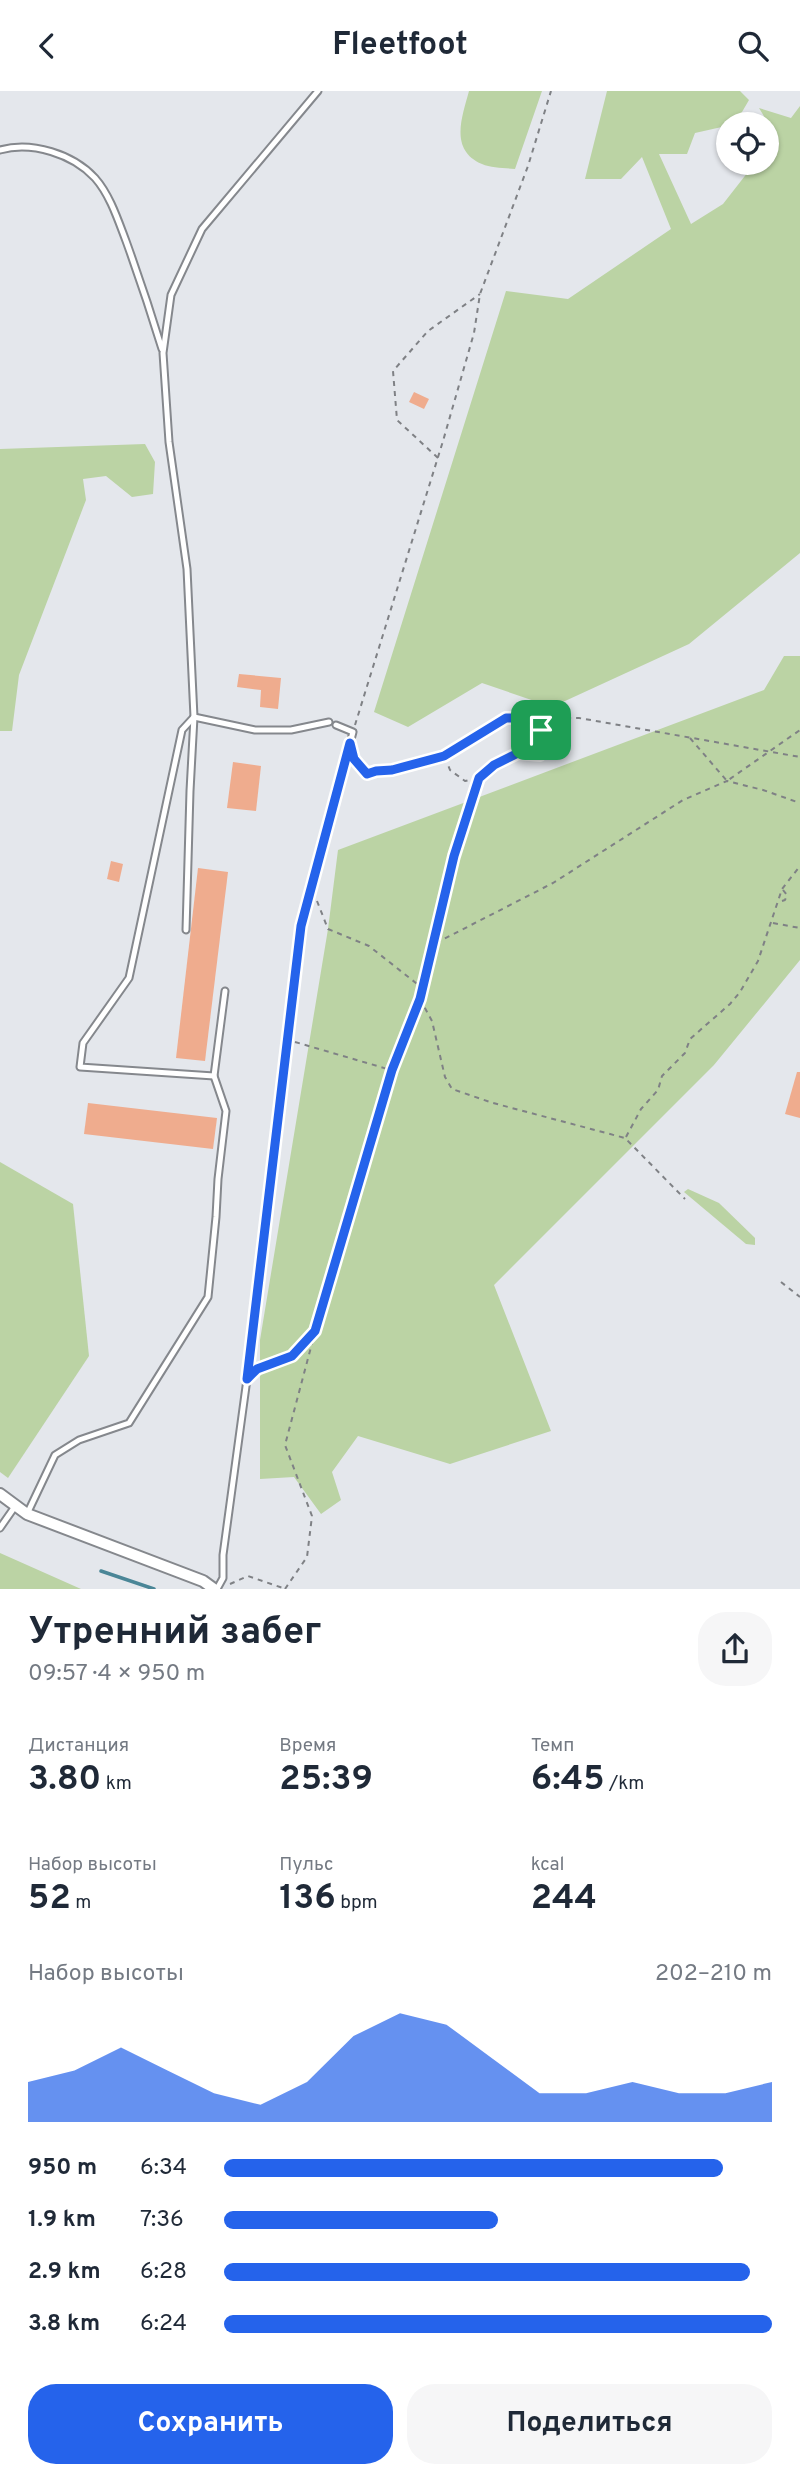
<!DOCTYPE html>
<html lang="ru">
<meta charset="utf-8">
<style>
:root{--surface:#fff;--page:#f6f6f7;--text:#1f2937;--muted:#747a83;--accent:#2563eb}
body{margin:0;font-family:Overpass,sans-serif;background:var(--page);color:var(--text);height:100vh;display:flex;flex-direction:column;font-size:26px;white-space:nowrap}
*{box-sizing:border-box;margin:0}
p{font-size:23px;color:var(--muted)}
.icon{flex:none;width:38px;height:38px;fill:none;stroke:currentColor;stroke-width:2;stroke-linecap:round;stroke-linejoin:round}
.map{position:relative;height:1498px;overflow:hidden}
.panel{display:flex;flex-direction:column;background:var(--surface);flex:1}
.panel>*{flex:none}
.fabs{position:absolute;left:716px;top:21px;display:grid;gap:14px}
.fabs a{display:grid;place-items:center;width:63px;height:63px;border-radius:50%;background:var(--surface);box-shadow:0 2px 5px #0004;font-size:35px}
.pin{position:absolute;display:grid;place-items:center;width:60px;height:60px;color:#fff;margin:-30px;border-radius:14px;box-shadow:0 4px 10px #0006}
.round{display:grid;place-items:center;flex:none;width:74px;height:74px;border-radius:28px;background:var(--page)}
.summary{display:flex;align-items:center;justify-content:space-between;height:119px;padding:0 28px}
h1{font-size:38px;font-weight:700;line-height:52px}
.figures{display:grid;grid-template-columns:repeat(3,1fr);gap:10px;height:119px;padding:7px 28px}
.figures div{display:grid;align-content:center}
.figures b{font-size:35px;font-weight:700}
.figures small{font-size:19px;font-weight:400}
.figures p{font-size:19px}
.chart{height:196px;padding:14px 28px}
.chart p{display:flex;justify-content:space-between}
.chart svg{width:100%;height:126px;margin-top:7px;fill:var(--accent);opacity:.7}
.action{display:flex;gap:14px;margin-top:auto;padding:14px 28px}
.action a{flex:1;height:80px;border-radius:28px;background:var(--accent);color:#fff;font-size:28px;font-weight:700;line-height:80px;text-align:center}
.action a+a{background:var(--page);color:var(--text)}
ul{padding:0 28px;list-style:none;font-size:23px}
li{display:grid;grid-template-columns:112px 84px 1fr;align-items:center;height:52px}
li i{height:18px;border-radius:9px;background:var(--accent)}
header{display:flex;justify-content:space-between;align-items:center;height:91px;padding:0 28px;background:var(--surface);font-size:32px;font-weight:700}
.map>svg:first-child{display:block}
</style>
<header><svg class="icon" aria-label="back" viewBox="0 0 24 24"><path d="M15 5l-7 7 7 7"/></svg>Fleetfoot<svg class="icon" aria-label="search" viewBox="0 0 24 24"><circle cx="10" cy="10" r="6"/><path d="M15 15l6 6"/></svg></header>
<div class="map">
<svg width="800" height="1498" viewBox="0 0 800 1498">
<rect width="100%" height="100%" fill="#e4e7ec"/>
<!-- green -->
<g fill="#bbd3a4">
<path d="M469,0H542L515,78C504,77 491,77 482,73C449,59 462,26 469,0Z"/>
<polygon points="607,0 740,0 749,9 735,33 695,42 687,63 659,63 691,133 723,113 755,72 766,72 767,57 776,45 759,17 791,27 800,15 800,462 689,553 552,616 482,592 408,636 374,621 506,200 568,208 671,138 642,66 621,88 585,88"/>
<polygon points="145,353 155,371 153,403 132,406 106,385 83,388 86,409 19,584 12,640 0,640 0,358"/>
<polygon points="784,565 800,565 800,869 714,974 494,1194 551,1340 450,1373 358,1345 332,1381 341,1409 321,1423 294,1386 260,1388 260,1249 328,838 338,759 764,599"/>
<polygon points="0,1071 73,1113 89,1265 8,1387 0,1381"/>
<polygon points="688,1098 719,1112 755,1147 755,1154 746,1153 684,1101"/>
<polygon points="0,1462 81,1498 0,1498"/>
</g>
<g fill="none" stroke-linecap="round" stroke-linejoin="round">
<!-- stream -->
<polyline stroke="#4a8697" stroke-width="3.5" points="101,1480 154,1498"/>
</g>
<!-- building -->
<g fill="#efac8e">
<polygon points="414,301 429,308 424,318 409,311"/>
<polygon points="239,583 281,587 278,618 260,616 261,599 237,596"/>
<polygon points="233,671 261,675 256,720 227,717"/>
<polygon points="111,770 123,773 119,791 107,788"/>
<polygon points="198,777 228,781 205,970 176,967"/>
<polygon points="797,981 800,981 800,1027 785,1023"/>
<polygon points="88,1012 217,1027 213,1058 84,1043"/>
</g>
<g fill="none" stroke-linecap="round" stroke-linejoin="round">
<defs>
<g id="service">
<path d="M0,59C32,50 73,63 95,87C110,104 118,129 126,150C139,186 151,222 162,258"/>
<polyline points="194,626 182,639 129,887 83,952 80,976 214,985"/>
<polyline points="194,626 255,639 291,639 329,631"/>
<polyline points="186,839 190,700 194,626 187,478 169,351 163,262 171,204 202,138 318,0"/>
<polyline points="27,1423 55,1364 79,1349 129,1332 208,1206 216,1126 218,1088 226,1020 214,985 225,900"/>
<polyline points="0,1437 16,1414"/>
<polyline points="217,1498 223,1487 223,1464 247,1288 301,835 353,641 336,634"/>
</g>
<polyline id="minor" points="0,1403 27,1423 203,1490 214,1498"/>
</defs>
<!-- service casing -->
<use href="#service" stroke="#85888d" stroke-width="9"/>
<!-- minor casing -->
<use href="#minor" stroke="#85888d" stroke-width="14"/>
<!-- path -->
<g stroke="#7f8185" stroke-width="2" stroke-dasharray="5 5" stroke-linecap="butt">
<polyline points="438,367 397,329 393,280 428,240 480,203"/>
<polyline points="355,634 443,350 474,242 480,203 528,75 551,0"/>
<polyline points="690,647 727,690 800,639"/>
<path d="M445,666L450,679L465,690C486,686 497,669 516,663C523,661 533,663 540,664L538,649L546,627"/>
<polyline points="355,670 367,683 376,680 392,679 445,665 506,627 579,627 800,666"/>
<polyline points="317,810 328,838 369,855 421,896"/>
<polyline points="782,810 785,809 787,804 783,799"/>
<polyline points="773,832 800,837"/>
<polyline points="436,852 553,792 683,709 727,690 763,699 800,712"/>
<polyline points="420,908 432,930 445,986 452,998 493,1012 625,1047 685,1108"/>
<polyline points="295,951 391,979"/>
<polyline points="626,1046 641,1018 658,999 662,985 685,962 690,948 730,913 740,901 758,870 782,798 800,775"/>
<polyline points="781,1191 800,1206"/>
<polyline points="258,1278 292,1265 315,1240 392,979 420,908 454,765 479,687"/>
<polyline points="230,1493 248,1485 283,1497"/>
<polyline points="285,1498 307,1466 312,1425 285,1354 315,1241"/>
</g>
<!-- service -->
<use href="#service" stroke="#fff" stroke-width="5"/>
<!-- minor -->
<use href="#minor" stroke="#fff" stroke-width="10"/>
</g>
<g fill="none" stroke-linecap="round" stroke-linejoin="round">
<defs>
<polygon id="route" points="506,627 546,627 538,649 540,664 518,662 494,674 479,687 454,765 420,908 392,979 315,1240 292,1265 257,1278 247,1288 301,835 350,652 354,668 367,683 376,680 392,679 444,665"/>
</defs>
<!-- route casing -->
<use href="#route" stroke="#fff" stroke-width="14"/>
<!-- route -->
<use href="#route" stroke="#2563eb" stroke-width="9"/>
</g>
</svg>
<div class="fabs">
<a><svg class="icon" aria-label="locate" viewBox="0 0 24 24"><circle cx="12" cy="12" r="6"/><path d="M12 2v4M12 18v4M2 12h4M18 12h4"/></svg></a>
</div>
<div class="pin" style="left:541px;top:639px;background:#1e9e55"><svg class="icon" aria-label="arrive" viewBox="0 0 24 24"><path d="M6 21V4h12l-3 4 3 4H6"/></svg></div>
</div>
<section class="panel">
<div class="summary"><div><h1>Утренний забег</h1><p>09:57 · 4 × 950 m</p></div><a class="round"><svg class="icon" aria-label="share" viewBox="0 0 24 24"><path d="M12 15V3M7 8l5-5 5 5M5 13v7h14v-7"/></svg></a></div>
<div class="figures">
<div><p>Дистанция</p><b>3.80<small> km</small></b></div>
<div><p>Время</p><b>25:39</b></div>
<div><p>Темп</p><b>6:45<small> /km</small></b></div>
</div>
<div class="figures">
<div><p>Набор высоты</p><b>52<small> m</small></b></div>
<div><p>Пульс</p><b>136<small> bpm</small></b></div>
<div><p>kcal</p><b>244</b></div>
</div>
<div class="chart"><p><span>Набор высоты</span>202–210 m</p>
<svg viewBox="0 0 160 44" preserveAspectRatio="none"><path d="M0 44V30L10 26L20 18L30 26L40 34L50 38L60 30L70 14L80 6L90 10L100 22L110 34L120 34L130 30L140 34L150 34L160 30V44z"/></svg>
</div>
<ul>
<li><b>950 m</b>6:34<i style="width:91%"></i></li>
<li><b>1.9 km</b>7:36<i style="width:50%"></i></li>
<li><b>2.9 km</b>6:28<i style="width:96%"></i></li>
<li><b>3.8 km</b>6:24<i style="width:100%"></i></li>
</ul>
<div class="action"><a>Сохранить</a><a>Поделиться</a></div>
</section>
